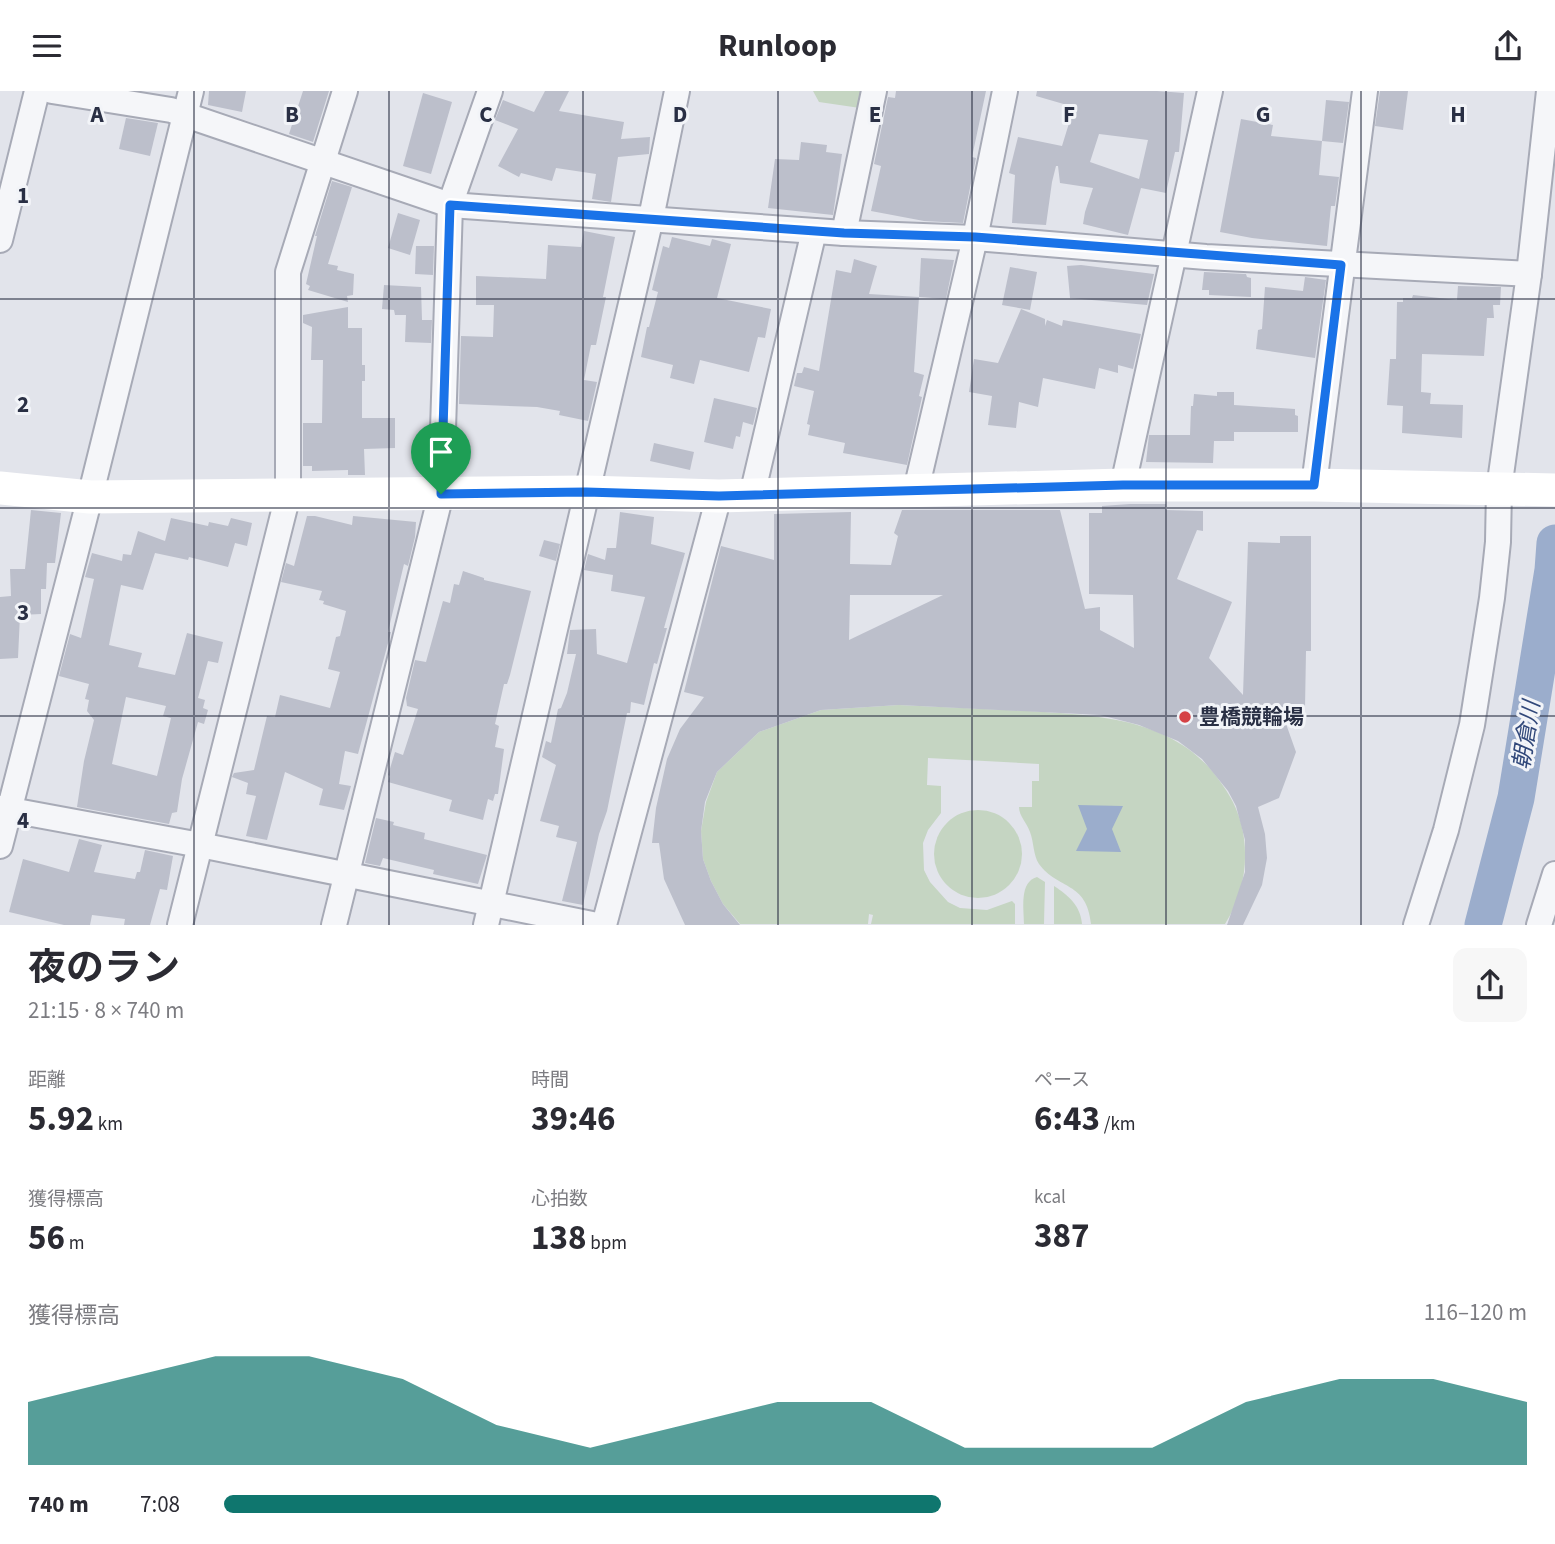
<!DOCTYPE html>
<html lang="ja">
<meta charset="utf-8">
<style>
:root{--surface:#fff;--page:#f7f7f7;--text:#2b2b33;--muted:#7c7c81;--accent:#0f766e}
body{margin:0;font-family:"Source Sans 3","Noto Sans JP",sans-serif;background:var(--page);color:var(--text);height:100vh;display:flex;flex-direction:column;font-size:26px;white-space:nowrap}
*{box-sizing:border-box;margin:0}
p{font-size:23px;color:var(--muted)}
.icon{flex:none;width:38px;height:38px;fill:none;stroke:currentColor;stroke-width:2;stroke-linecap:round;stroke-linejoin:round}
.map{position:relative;height:834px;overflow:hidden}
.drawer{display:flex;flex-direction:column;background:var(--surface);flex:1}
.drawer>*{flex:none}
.pin{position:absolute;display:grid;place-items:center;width:60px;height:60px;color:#fff;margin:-72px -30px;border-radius:50% 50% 50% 0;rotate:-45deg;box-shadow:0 0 7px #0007}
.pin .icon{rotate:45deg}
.round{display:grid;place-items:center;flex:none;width:74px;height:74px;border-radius:14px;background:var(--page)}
.summary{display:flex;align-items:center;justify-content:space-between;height:119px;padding:0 28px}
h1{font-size:38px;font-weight:700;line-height:52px}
.stats{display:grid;grid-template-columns:repeat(3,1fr);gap:10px;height:119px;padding:7px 28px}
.stats div{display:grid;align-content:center}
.stats b{font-size:35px;font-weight:700}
.stats small{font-size:19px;font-weight:400}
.stats p{font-size:19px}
.chart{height:196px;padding:14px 28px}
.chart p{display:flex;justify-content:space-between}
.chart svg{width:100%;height:126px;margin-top:7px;fill:var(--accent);opacity:.7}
ul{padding:0 28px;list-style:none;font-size:23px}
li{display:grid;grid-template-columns:112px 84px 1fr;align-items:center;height:52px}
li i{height:18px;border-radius:9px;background:var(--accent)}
header{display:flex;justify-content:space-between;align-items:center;height:91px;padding:0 28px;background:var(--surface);font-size:32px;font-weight:700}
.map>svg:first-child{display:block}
</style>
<header><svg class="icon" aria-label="menu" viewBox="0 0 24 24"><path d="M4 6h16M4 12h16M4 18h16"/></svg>Runloop<svg class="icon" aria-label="share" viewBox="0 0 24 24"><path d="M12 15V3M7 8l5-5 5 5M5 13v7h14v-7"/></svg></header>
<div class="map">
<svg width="1555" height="834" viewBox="0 0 1555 834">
<rect width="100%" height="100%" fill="#e2e4eb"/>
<!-- green -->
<g fill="#c5d5c2">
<polygon points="813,0 863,0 860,17 819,11"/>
<path d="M899,614C942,616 985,618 1027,620C1093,624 1167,626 1213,681C1226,698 1235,711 1241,732C1250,767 1244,803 1225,833H1091C1087,790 1058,799 1039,773C1033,764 1034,751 1030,741C1027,732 1019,725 1019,716H1032V690H1039V673L928,667L927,694L941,695V722L928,739L923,752L924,779L930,791L948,811L960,817L987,819L1012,810L1015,813V833H871L873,824L869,823L868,833H740L723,813L711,790L703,768L701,740L706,711L717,681L759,641L821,619Z"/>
<circle cx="978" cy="763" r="44"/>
<path d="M1037,786L1045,791L1044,833H1024C1024,818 1019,791 1037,786Z"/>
<path d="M1054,795C1069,805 1080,814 1082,833H1054Z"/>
</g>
<!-- water -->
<polygon fill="#9badcc" points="1078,714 1123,715 1112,738 1121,761 1076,760 1087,738"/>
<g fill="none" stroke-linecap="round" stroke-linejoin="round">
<!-- river -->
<polyline stroke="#9badcc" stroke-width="37" points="1483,834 1516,707 1553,479 1555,452"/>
</g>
<!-- building -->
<g fill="#bcbfcb" fill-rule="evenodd">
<polygon points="209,0 246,0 242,21 208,14"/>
<polygon points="303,0 329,0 313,51 289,43"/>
<polygon points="545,0 569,0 559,20 624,31 621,48 650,46 649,63 618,66 611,111 592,108 596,83 556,77 552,90 521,82 519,86 498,75 518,38 495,29 503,9 534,21"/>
<polygon points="896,0 986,0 972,66 976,67 963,132 924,130 871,120 881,75 874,73 888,6 895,7"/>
<path d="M1037,0H1157L1184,2L1179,61H1175L1166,102L1141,97L1128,144L1083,133L1085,121L1093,97L1060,92L1058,75H1056L1052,91L1046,134L1012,132L1015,84L1009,82L1018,46L1062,55L1074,16L1036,5ZM1099,43L1148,49L1139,88L1090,71Z"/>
<polygon points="1380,0 1408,0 1403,39 1375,35"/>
<polygon points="423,2 452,11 431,83 403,75"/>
<polygon points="1326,9 1349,11 1343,52 1322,50"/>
<polygon points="126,27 158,32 150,65 119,58"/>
<polygon points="1241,28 1273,34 1271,45 1322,50 1319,84 1339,86 1335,115 1331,115 1327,155 1252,147 1220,141"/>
<polygon points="801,51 827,54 826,61 842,63 833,124 768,117 775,68 799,69"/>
<polygon points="332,90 352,96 328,173 338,175 337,179 354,183 353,204 347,205 348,211 308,199 310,195 306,193 317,145 315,145"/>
<polygon points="398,122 420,129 410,164 388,157"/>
<polygon points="584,140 615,146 603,206 606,206 596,254 591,254 584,289 597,291 588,330 559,324 560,320 537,316 459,313 461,245 493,246 494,214 476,214 476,185 546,188 548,154 581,156"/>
<polygon points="672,146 710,155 712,148 731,153 717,207 771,218 765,247 758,246 749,281 700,269 694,293 670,287 673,274 641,266 647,236 649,236 658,201 652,199 663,155 669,157"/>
<polygon points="416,155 434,155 433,184 415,183"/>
<polygon points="921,167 954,169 946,208 919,206"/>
<polygon points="854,168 877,175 869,203 919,206 914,281 924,284 919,305 922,306 907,374 843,362 845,352 808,344 810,334 807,333 814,300 794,295 797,282 802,282 804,276 819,280 836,179 851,182"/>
<polygon points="1081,174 1154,183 1147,214 1070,207 1067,175"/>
<polygon points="1010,176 1037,181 1030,219 1002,214"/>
<polygon points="1204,181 1246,183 1247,186 1251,187 1251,206 1209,204 1209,199 1202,199"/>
<polygon points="1305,186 1326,189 1315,267 1256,258 1258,239 1262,238 1265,196 1303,200"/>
<polygon points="384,194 421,196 422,229 432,229 431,252 405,251 406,224 395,224 394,219 382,218"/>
<polygon points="1458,195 1501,196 1500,214 1493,214 1494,227 1487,227 1484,265 1422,263 1421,301 1431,302 1430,313 1463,314 1462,347 1402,342 1403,315 1387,314 1390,268 1396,268 1397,211 1403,211 1403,207 1412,207 1413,204 1457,209"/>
<polygon points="348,216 348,237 362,237 362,274 365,274 365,290 362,290 362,327 395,327 395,357 364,358 365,384 348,384 348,379 312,380 312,375 303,375 303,332 322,332 323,269 311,269 312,236 303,232 303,224"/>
<polygon points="1021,218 1045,228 1045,235 1047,229 1062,235 1063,229 1141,243 1133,278 1118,274 1118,282 1099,277 1095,298 1043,287 1038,316 1019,311 1016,337 988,334 992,305 969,301 974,268 998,272"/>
<polygon points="1217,301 1234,301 1234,314 1295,318 1295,324 1298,325 1298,341 1234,341 1234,350 1214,350 1213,372 1146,371 1149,344 1190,344 1191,315 1193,315 1194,303 1217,305"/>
<polygon points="714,307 757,317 753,334 743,331 740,346 736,345 733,358 704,351"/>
<polygon points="654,352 694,361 690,379 650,370"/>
<path d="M1130,413H1166V419L1203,420V440L1197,439L1177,488L1232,511L1209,567L1243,604L1248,451L1280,452V445H1311V560H1306L1305,617L1280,616L1296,661L1279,707L1258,716L1265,743L1267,767L1262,794L1243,834H1227L1245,781V749L1236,715L1228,700L1202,668L1178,650L1139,634L1100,624L899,614L821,619L759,641L717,681L705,711L701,740L703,768L711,790L723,813L740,834H685L664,788L659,752H652L656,717L667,668L680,638L704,606L684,601L721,455L774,469V423L851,421L850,473L891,474L898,445L894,442L902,419H1060L1085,518L1100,516V539L1134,557L1133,504L1089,503V422H1102V415ZM850,504H943L849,549Z"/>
<polygon points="31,419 61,422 55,472 47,472 46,498 41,498 41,523 20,524 18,567 0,568 0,506 11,505 10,478 25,478"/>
<polygon points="620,421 654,426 651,453 685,462 664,537 667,537 657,573 654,572 644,614 631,611 630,622 627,622 607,720 599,743 583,814 562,810 577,751 556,746 559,735 540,730 556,674 542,666 546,650 551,652 558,618 561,617 567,602 576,563 567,563 570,539 596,538 597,563 627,572 645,506 611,500 613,484 584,479 588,463 605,469 607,457 616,457"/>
<polygon points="307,425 315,425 352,434 353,425 416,431 415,446 408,475 404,473 388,541 391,541 358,663 345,660 339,693 351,695 344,719 319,714 323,698 285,681 267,749 246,745 256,705 246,703 248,692 232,686 234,682 254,679 267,625 275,626 280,604 330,617 340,581 328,578 336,546 340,545 346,520 323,513 324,510 319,509 322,500 281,491 286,472 294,475"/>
<path d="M171,427L208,435L209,431L228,435L231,427L252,432L247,455L235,452L228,476L189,466L188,469L155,462L143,499L121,494L109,554L142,562L138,576L175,584L187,542L223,551L218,572L208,570L198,607L205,609L203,617L208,619L204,633L198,631L182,688L177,721L172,722L169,733L77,716L84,670L94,629L87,620L89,609L85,608L89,593L59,585L70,543L81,547L94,488L85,486L92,462L122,470L123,463L131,464L138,440L165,450ZM126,606L166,615L163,625L171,627L157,685L112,673Z"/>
<polygon points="544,449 560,453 556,470 539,465"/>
<polygon points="463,480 484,487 484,489 531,500 510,584 507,593 504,593 495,633 499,635 495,656 504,658 498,703 495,703 493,710 488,708 483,729 449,720 452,709 388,691 390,685 388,684 395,661 403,664 418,618 407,615 406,607 415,569 426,571 443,510 450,512 454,493 459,494"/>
<polygon points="376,727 394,731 393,734 425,742 424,748 487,764 478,793 433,783 434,779 383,767 380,775 365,772"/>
<polygon points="79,748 102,754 94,781 135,788 137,781 140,781 145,759 173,765 167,799 160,798 150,834 124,834 125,828 92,824 90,834 64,834 9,821 23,768 69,781"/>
</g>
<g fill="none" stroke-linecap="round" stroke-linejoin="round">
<defs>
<g id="street">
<polyline points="52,0 171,19 450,114 844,142 975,147 1206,166 1529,183"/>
<polyline points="844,142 874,0"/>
<polyline points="0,149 37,0"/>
<polyline points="1123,394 1210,0"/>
<polyline points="1314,394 1365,0"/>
<polyline points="916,399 975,147 1005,0"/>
<polyline points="752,404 814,140"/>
<polyline points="0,717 200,754 597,834"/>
<polyline points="0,755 90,406 191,0"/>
<polyline points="180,834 288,404 288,181 345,0"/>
<polyline points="334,834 441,403 450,114 490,0"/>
<polyline points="486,834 651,127 677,0"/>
<polyline points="604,834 719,405"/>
<polyline points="1416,834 1446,739 1472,634 1492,507 1498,451 1499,398 1529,183 1549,0"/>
<polyline points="1539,834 1555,783"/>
</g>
</defs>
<!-- street casing -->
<use href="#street" stroke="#a7aab6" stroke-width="28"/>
<!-- street -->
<use href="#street" stroke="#f5f6f9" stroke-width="24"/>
<!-- secondary -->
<polyline stroke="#fff" stroke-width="33" points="0,397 90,406 586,401 719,405 1123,394 1314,394 1555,399"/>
</g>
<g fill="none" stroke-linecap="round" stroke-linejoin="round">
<defs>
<polygon id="route" points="450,114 844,142 975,146 1341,174 1314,394 1123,394 719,405 586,401 441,403"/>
</defs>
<!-- route casing -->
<use href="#route" stroke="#fff" stroke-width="14"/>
<!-- route -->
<use href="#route" stroke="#1a73e8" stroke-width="9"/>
</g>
<!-- grid -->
<path fill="none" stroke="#292f44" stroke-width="2" stroke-opacity="0.55" d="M194,0V834M389,0V834M583,0V834M778,0V834M972,0V834M1166,0V834M1361,0V834M0,208H1555M0,417H1555M0,625H1555"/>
<!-- markers -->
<circle fill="#d54246" stroke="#f2f4f8" stroke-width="2.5" cx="1185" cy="626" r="7"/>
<g text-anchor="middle" stroke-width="6" stroke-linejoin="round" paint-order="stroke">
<!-- poi labels -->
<g font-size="21" font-weight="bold" fill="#292f44" stroke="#f2f4f8" text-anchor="start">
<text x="1199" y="633">豊橋競輪場</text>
</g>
<!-- water labels -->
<g font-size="23" font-style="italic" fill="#31487a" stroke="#f2f4f8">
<text transform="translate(1526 644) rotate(-81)" y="8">朝倉川</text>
</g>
</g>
<g font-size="23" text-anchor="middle" font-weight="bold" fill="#292f44" stroke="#f2f4f8" stroke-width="6" stroke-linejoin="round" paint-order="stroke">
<text x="97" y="31">A</text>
<text x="292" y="31">B</text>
<text x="486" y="31">C</text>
<text x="680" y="31">D</text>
<text x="875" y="31">E</text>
<text x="1069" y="31">F</text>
<text x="1263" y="31">G</text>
<text x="1458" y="31">H</text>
<text x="23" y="112">1</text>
<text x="23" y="321">2</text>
<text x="23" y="529">3</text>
<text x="23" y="737">4</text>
</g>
</svg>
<div class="pin" style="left:441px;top:403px;background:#1e9e55"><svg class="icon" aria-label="arrive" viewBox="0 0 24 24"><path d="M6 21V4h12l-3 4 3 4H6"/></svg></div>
</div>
<section class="drawer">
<div class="summary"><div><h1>夜のラン</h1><p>21:15 · 8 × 740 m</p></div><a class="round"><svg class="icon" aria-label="share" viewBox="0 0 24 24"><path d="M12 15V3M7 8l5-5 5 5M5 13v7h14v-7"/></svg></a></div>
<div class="stats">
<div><p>距離</p><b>5.92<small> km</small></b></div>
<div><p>時間</p><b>39:46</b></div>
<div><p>ペース</p><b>6:43<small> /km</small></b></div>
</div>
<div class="stats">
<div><p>獲得標高</p><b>56<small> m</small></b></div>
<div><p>心拍数</p><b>138<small> bpm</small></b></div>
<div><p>kcal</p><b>387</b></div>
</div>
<div class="chart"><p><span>獲得標高</span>116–120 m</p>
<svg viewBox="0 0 160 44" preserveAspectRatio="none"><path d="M0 44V22L10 14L20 6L30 6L40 14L50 30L60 38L70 30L80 22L90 22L100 38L110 38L120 38L130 22L140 14L150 14L160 22V44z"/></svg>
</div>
<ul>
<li><b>740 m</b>7:08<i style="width:55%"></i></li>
</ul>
</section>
